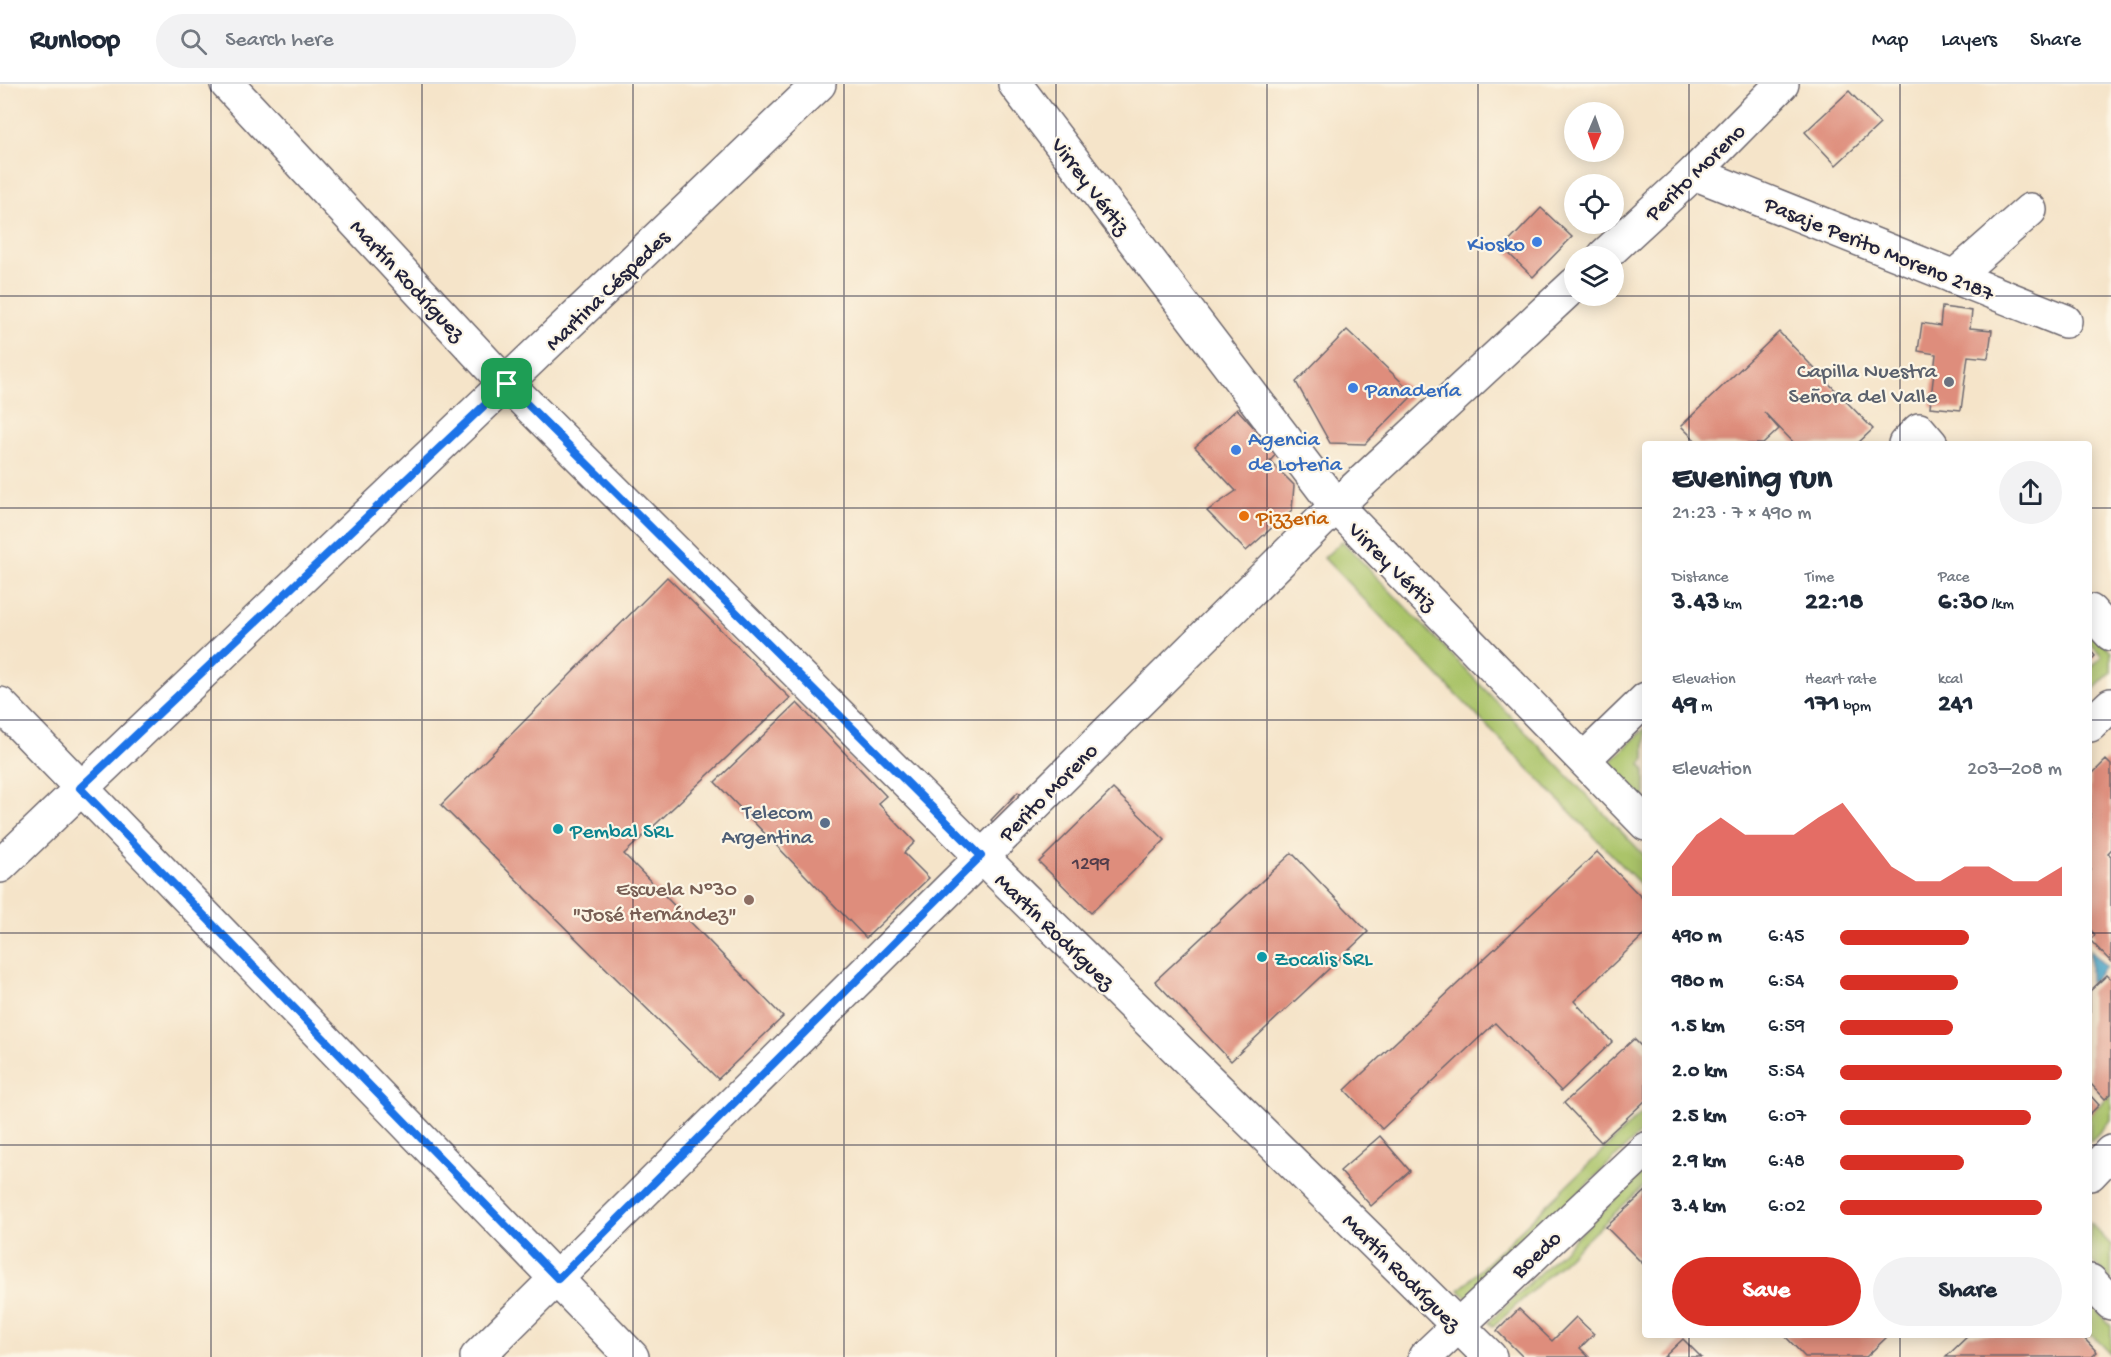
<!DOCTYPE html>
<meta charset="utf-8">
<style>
:root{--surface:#fff;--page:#f2f2f3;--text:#1f2937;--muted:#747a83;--line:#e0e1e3;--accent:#d93025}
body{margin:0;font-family:"Gochi Hand",sans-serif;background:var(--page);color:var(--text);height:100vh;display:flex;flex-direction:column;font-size:22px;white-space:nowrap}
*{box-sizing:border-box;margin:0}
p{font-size:20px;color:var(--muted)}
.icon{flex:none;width:33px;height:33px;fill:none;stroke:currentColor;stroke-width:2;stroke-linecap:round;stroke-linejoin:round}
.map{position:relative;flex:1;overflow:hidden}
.drawer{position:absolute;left:1642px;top:357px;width:450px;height:897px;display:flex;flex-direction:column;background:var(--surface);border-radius:6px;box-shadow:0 3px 15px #0003}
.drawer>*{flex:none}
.needle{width:39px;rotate:182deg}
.buttons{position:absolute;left:1564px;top:18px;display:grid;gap:12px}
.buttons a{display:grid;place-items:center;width:60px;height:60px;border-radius:50%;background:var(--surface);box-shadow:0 3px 15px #0003;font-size:30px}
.pin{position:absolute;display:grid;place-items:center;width:51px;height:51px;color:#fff;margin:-26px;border-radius:12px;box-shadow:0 3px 9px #0006}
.round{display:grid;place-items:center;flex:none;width:63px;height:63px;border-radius:32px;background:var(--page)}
.headline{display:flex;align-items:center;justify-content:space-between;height:102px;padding:0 30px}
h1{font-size:33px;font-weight:700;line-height:45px}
.figures{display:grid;grid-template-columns:repeat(3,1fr);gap:9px;height:102px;padding:6px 30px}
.figures div{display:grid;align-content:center}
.figures b{font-size:26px;font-weight:700}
.figures small{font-size:16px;font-weight:400}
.figures p{font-size:16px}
.chart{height:168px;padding:12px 30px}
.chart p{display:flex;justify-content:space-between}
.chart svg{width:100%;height:108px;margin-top:6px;fill:var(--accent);opacity:.7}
.primary-button{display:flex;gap:12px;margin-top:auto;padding:12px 30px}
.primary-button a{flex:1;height:69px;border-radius:36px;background:var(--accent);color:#fff;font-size:24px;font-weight:700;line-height:69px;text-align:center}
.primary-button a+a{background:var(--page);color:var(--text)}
ul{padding:0 30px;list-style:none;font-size:20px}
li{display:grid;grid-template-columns:96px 72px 1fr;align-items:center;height:45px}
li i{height:15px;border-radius:8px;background:var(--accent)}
header{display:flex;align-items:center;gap:36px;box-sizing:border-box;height:84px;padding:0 30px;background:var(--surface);border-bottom:2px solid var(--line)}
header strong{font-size:28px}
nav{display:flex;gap:33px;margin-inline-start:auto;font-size:21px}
.search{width:420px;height:54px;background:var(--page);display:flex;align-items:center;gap:15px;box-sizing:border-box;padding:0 21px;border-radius:33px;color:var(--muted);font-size:22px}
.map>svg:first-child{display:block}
</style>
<header>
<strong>Runloop</strong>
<div class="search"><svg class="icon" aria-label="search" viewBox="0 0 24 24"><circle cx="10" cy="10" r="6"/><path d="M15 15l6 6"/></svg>Search here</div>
<nav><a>Map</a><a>Layers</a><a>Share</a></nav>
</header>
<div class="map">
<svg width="2111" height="1273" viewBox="0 0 2111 1273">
<rect width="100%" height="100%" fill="#fcf5e5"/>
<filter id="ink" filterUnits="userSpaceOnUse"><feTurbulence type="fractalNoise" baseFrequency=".0167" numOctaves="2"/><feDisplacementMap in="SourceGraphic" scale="12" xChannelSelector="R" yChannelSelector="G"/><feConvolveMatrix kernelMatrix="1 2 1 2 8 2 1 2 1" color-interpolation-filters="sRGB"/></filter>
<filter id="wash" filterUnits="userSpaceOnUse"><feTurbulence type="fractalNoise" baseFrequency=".008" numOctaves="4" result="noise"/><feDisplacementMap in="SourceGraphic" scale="24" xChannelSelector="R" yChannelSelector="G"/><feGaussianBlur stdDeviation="1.35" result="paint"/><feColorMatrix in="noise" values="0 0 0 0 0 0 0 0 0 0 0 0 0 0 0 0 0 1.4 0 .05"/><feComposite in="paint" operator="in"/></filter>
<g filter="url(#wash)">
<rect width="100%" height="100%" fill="#f5e4c9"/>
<!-- green -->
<g fill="#abc46a" stroke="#667352" stroke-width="1.5">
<polygon points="1342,457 1645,772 1645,805 1324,474"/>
<polygon points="2090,546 2111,567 2111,588 2090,609 2090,585 2102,572 2090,559"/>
<polygon points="1645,644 1645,675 1641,680 1645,685 1645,718 1609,680"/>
<polygon points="2111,1010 2111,1036 2090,1058 2090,1030"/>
<polygon points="1645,1026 1645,1045 1468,1215 1459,1206"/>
<polygon points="1645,1087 1645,1101 1493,1243 1489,1238"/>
<polygon points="2090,1139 2111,1161 2111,1197 2090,1174"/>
<polygon points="2090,1220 2111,1241 2111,1270 2090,1249"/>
</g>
<!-- water -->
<polygon fill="#4ba6c9" stroke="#366482" stroke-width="1.5" points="2090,866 2106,883 2090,899"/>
<g id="blocks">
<!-- building -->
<g fill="#de8d7c">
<polygon points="1849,7 1880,40 1836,81 1805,48"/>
<polygon points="1541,124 1572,153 1533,193 1503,164"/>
<polygon points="1942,223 1972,227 1970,244 1992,246 1988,274 1968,272 1961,326 1930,323 1936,270 1918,267 1922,239 1940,242"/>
<polygon points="1347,246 1414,310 1365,360 1330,359 1296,298"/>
<polygon points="1779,248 1873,345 1857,360 1795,360 1764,328 1779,345 1763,360 1699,360 1681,342"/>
<polygon points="1237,325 1277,369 1270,377 1294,401 1292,426 1246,467 1207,427 1236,407 1195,363"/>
<polygon points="667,493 790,614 624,770 783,933 718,995 441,721"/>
<polygon points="2090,566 2095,572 2090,577"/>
<polygon points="797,619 886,712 878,719 915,758 904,769 929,794 866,854 715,698"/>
<polygon points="2106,676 2111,681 2111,766 2108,769 2111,772 2111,878 2090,856 2095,851 2090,845 2090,692"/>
<polygon points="1113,705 1165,756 1091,829 1039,778"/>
<polygon points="1018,708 1028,717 999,744 991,736"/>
<polygon points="1597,768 1646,818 1646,849 1574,917 1612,958 1561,1007 1495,939 1382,1045 1345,1006"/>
<polygon points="1292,769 1368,848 1231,977 1155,897"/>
<polygon points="2107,891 2111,895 2111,1010 2105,1015 2090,999 2090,907"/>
<polygon points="1634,955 1646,967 1646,1016 1601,1058 1564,1019"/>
<polygon points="2090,1011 2099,1021 2090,1030"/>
<polygon points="1380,1052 1410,1087 1371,1122 1340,1087"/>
<polygon points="1646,1107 1646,1183 1606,1143"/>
<polygon points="1519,1225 1552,1257 1576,1233 1594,1250 1580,1264 1589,1273 1523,1273 1497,1247"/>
<polygon points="1784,1251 1889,1251 1866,1273 1805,1273"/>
<polygon points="1969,1251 2081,1251 2097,1268 2092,1273 1946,1273"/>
<polygon points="1683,1255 1701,1273 1664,1273"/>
</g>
</g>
</g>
<g filter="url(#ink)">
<use href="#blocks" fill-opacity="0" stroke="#6c666d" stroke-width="1.5"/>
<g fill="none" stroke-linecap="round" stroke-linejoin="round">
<defs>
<g id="minor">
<polyline points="227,0 491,284 981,772 1490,1273"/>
<polyline points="1015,0 1336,422 1646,740"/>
<polyline points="1694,89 2065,237"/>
<polyline points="1954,193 2030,126"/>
<polyline points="1905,360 1919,346 1931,360"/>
<polyline points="2090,527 2111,550"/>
<polyline points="0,620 632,1273"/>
<polyline points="2090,641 2111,621"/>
<polyline points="1584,675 1646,615"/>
<polyline points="0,782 819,0"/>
<polyline points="2090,1090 2111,1068"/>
<polyline points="2090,1197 2111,1219"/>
<polyline points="1425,1273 1646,1065"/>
</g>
<g id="tertiary">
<polyline points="1604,172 1694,89 1782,0"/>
<polyline points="477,1273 1336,422 1575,200"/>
</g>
</defs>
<!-- minor casing -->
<use href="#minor" stroke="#6c666d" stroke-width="36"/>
<!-- tertiary casing -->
<use href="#tertiary" stroke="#6c666d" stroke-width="36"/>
<!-- minor -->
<use href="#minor" stroke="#fff" stroke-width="33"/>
<!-- tertiary -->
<use href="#tertiary" stroke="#fff" stroke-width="33"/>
</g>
</g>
<g fill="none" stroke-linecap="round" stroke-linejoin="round" filter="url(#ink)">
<defs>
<polygon id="route" points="507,300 981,772 558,1195 80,704"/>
</defs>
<!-- route casing -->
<use href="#route" stroke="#fff" stroke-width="12"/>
<!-- route -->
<use href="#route" stroke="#1a73e8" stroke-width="8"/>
</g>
<!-- grid -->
<path fill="none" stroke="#22223b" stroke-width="1.5" stroke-opacity="0.55" d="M211,0V1273M422,0V1273M633,0V1273M844,0V1273M1056,0V1273M1267,0V1273M1478,0V1273M1689,0V360M1900,0V360M0,212H2111M0,424H1646M2090,424H2111M0,636H1646M2090,636H2111M0,849H1646M2090,849H2111M0,1061H1646M2090,1061H2111M1689,1251V1273M1900,1251V1273"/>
<!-- markers -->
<g fill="#3f7fe0" stroke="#fcf5e5" stroke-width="2">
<circle cx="1537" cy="158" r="6"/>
<circle cx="1353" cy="304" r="6"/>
<circle cx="1236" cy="366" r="6"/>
</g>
<circle fill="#6b7280" stroke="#fcf5e5" stroke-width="2" cx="1949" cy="298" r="6"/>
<circle fill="#e8710a" stroke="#fcf5e5" stroke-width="2" cx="1244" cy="432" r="6"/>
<circle fill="#5c6f8a" stroke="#fcf5e5" stroke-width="2" cx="825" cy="739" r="6"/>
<g fill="#0f9aa8" stroke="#fcf5e5" stroke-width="2">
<circle cx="558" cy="745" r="6"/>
<circle cx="1262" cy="873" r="6"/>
</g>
<circle fill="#8d6e63" stroke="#fcf5e5" stroke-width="2" cx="749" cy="816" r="6"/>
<g text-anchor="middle" stroke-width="4.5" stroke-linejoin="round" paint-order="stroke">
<!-- number labels -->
<g font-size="20" fill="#513d4b">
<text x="1091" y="785">1299</text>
</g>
<!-- street labels -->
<g font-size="22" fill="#22223b" stroke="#fcf5e5">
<text transform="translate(1694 87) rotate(-44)" y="8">Perito Moreno</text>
<text transform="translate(1092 101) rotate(53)" y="8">Virrey Vértiz</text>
<text transform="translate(1880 163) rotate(22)" y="8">Pasaje Perito Moreno 2187</text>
<text transform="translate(409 195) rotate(47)" y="8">Martín Rodríguez</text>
<text transform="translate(606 205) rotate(-44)" y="8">Martina Céspedes</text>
<text transform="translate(1394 481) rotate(45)" y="8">Virrey Vértiz</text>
<text transform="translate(1047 707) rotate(-45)" y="8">Perito Moreno</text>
<text transform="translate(1056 846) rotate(44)" y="8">Martín Rodríguez</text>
<text transform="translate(1535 1169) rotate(-43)" y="8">Boedo</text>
<text transform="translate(1403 1187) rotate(45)" y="8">Martín Rodríguez</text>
</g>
<!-- shop labels -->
<g font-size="22" fill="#366cbe" stroke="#fcf5e5" text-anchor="start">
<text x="1525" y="166" text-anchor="end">Kiosko</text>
<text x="1365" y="312">Panadería</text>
<text x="1248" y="361">Agencia<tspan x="1248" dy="25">de Loteria</tspan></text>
</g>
<!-- worship labels -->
<g font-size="22" fill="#5b616d" stroke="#fcf5e5" text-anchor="end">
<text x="1937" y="293">Capilla Nuestra<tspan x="1937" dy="25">Señora del Valle</tspan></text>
</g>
<!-- food labels -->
<g font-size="22" fill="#c56008" stroke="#fcf5e5" text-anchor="start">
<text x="1256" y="440">Pizzeria</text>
</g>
<!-- service labels -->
<g font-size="22" fill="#4e5e75" stroke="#fcf5e5" text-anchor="end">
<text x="813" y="734">Telecom<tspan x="813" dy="25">Argentina</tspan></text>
</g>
<!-- culture labels -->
<g font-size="22" fill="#0d838f" stroke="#fcf5e5" text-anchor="start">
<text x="570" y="753">Pembal SRL</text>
<text x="1274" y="881">Zocalis SRL</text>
</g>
<!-- education labels -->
<g font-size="22" fill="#785e54" stroke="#fcf5e5" text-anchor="end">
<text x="737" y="811">Escuela Nº30<tspan x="737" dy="25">"José Hernández"</tspan></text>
</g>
</g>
</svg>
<div class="buttons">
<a><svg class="needle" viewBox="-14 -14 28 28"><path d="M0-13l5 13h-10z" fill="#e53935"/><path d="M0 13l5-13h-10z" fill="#747a83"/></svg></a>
<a><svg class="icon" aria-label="locate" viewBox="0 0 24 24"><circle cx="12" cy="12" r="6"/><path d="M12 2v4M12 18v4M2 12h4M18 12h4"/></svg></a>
<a><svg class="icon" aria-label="layers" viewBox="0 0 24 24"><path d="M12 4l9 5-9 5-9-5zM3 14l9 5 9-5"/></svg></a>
</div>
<div class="pin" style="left:507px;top:300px;background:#1e9e55"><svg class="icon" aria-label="arrive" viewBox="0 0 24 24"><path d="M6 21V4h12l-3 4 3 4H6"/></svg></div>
<section class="drawer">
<div class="headline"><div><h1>Evening run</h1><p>21:23 · 7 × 490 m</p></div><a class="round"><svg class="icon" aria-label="share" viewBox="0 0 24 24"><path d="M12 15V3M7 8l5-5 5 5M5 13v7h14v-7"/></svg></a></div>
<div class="figures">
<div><p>Distance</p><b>3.43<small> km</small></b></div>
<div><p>Time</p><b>22:18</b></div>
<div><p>Pace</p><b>6:30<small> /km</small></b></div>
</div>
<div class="figures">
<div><p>Elevation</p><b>49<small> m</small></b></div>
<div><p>Heart rate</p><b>171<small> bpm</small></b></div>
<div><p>kcal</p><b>241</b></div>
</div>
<div class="chart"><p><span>Elevation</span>203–208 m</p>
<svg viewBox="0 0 160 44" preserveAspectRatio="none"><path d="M0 44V32L10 19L20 12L30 19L40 19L50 19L60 12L70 6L80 19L90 32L100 38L110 38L120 32L130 32L140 38L150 38L160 32V44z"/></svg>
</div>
<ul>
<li><b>490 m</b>6:45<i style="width:58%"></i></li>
<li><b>980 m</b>6:54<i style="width:53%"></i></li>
<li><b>1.5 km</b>6:59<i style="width:51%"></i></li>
<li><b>2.0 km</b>5:54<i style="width:100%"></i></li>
<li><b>2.5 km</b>6:07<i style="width:86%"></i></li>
<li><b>2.9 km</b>6:48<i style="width:56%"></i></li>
<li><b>3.4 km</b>6:02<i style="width:91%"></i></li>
</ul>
<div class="primary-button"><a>Save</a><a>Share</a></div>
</section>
</div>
